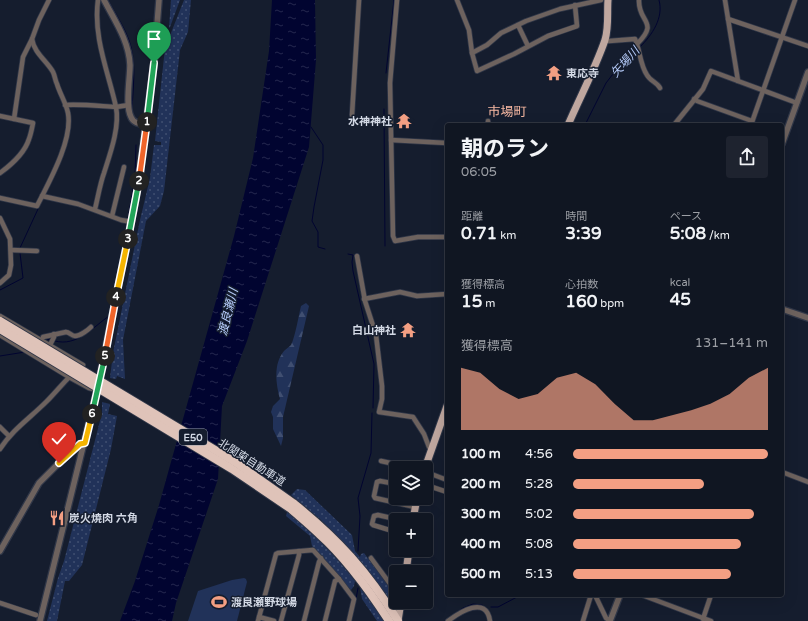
<!DOCTYPE html>
<html lang="ja">
<meta charset="utf-8">
<style>
:root{--surface:#101622;--page:#1e232f;--text:#f1f3f6;--muted:#9c9fa5;--line:#303540;--accent:#f39f83}
body{margin:0;font-family:"Varela Round","Noto Sans JP",sans-serif;background:var(--page);color:var(--text);height:100vh;display:flex;flex-direction:column;font-size:15px;white-space:nowrap}
*{box-sizing:border-box;margin:0}
p{font-size:13px;color:var(--muted)}
.icon{flex:none;width:22px;height:22px;fill:none;stroke:currentColor;stroke-width:2;stroke-linecap:round;stroke-linejoin:round}
.map{position:relative;flex:1;overflow:hidden}
.side{position:absolute;left:445px;top:123px;width:339px;height:474px;display:flex;flex-direction:column;background:var(--surface);border-radius:4px;box-shadow:0 4px 16px #0002,0 0 0 1px var(--line)}
.side>*{flex:none}
.controls{position:absolute;left:389px;top:461px;display:grid;gap:8px}
.controls a{display:grid;place-items:center;width:44px;height:44px;border-radius:4px;background:var(--surface);box-shadow:0 4px 16px #0002,0 0 0 1px var(--line);font-size:20px}
.pin{position:absolute;display:grid;place-items:center;width:34px;height:34px;color:#fff;margin:-41px -17px;border-radius:50% 50% 50% 0;rotate:-45deg;box-shadow:0 0 4px #0007}
.pin .icon{rotate:45deg}
.km{position:absolute;width:20px;height:20px;margin:-10px;border-radius:50%;background:#222;color:#fff;font-size:11px;line-height:20px;text-align:center}
.round{display:grid;place-items:center;flex:none;width:42px;height:42px;border-radius:4px;background:var(--page)}
.head{display:flex;align-items:center;justify-content:space-between;height:68px;padding:0 16px}
h1{font-size:22px;font-weight:700;line-height:30px}
.stats{display:grid;grid-template-columns:repeat(3,1fr);gap:6px;height:68px;padding:4px 16px}
.stats div{display:grid;align-content:center}
.stats b{font-size:17px;font-weight:700}
.stats small{font-size:11px;font-weight:400}
.stats p{font-size:11px}
.chart{height:112px;padding:8px 16px}
.chart p{display:flex;justify-content:space-between}
.chart svg{width:100%;height:72px;margin-top:4px;fill:var(--accent);opacity:.7}
ul{padding:0 16px;list-style:none;font-size:13px}
li{display:grid;grid-template-columns:64px 48px 1fr;align-items:center;height:30px}
li i{height:10px;border-radius:5px;background:var(--accent)}
.map>svg:first-child{display:block}
</style>
<div class="map">
<svg width="808" height="621" viewBox="0 0 808 621">
<defs>
<pattern id="grass-dots" width="8" height="8" patternUnits="userSpaceOnUse"><rect width="8" height="8" fill="#213259"/><path d="M2 2h.1M6 6h.1" fill="none" stroke="#404f71" stroke-width="1.8" stroke-linecap="round"/></pattern>
<pattern id="forest-firs" width="22" height="20" patternUnits="userSpaceOnUse"><rect width="22" height="20" fill="#213259"/><path d="M5 1l3.5 6h-7zM16 11l3.5 6h-7z" fill="#404f71"/></pattern>
<pattern id="water-ripples" width="26" height="14" patternUnits="userSpaceOnUse"><rect width="26" height="14" fill="#010430"/><path d="M2 4q2-2 4 0t4 0M15 11q2-2 4 0t4 0" fill="none" stroke="#25284e"/></pattern>
</defs>
<rect width="100%" height="100%" fill="#151d2e"/>
<!-- grass -->
<g fill="url(#grass-dots)">
<polygon points="171,0 180,0 170,27 169,28"/>
<polygon points="184,0 191,0 188,32 180,50 164,191 160,206 146,221 123,340 125,379 117,376 116,379 110,378 113,353 140,220 150,178 154,145 161,145 161,142 155,141 165,48"/>
<polygon points="102,402 110,404 108,414 117,416 111,449 82,565 69,581 65,581 57,621 47,621 58,578 64,561 102,413"/>
<polygon points="297,489 305,490 352,535 355,551 360,557 361,554 364,553 396,596 396,602 397,602 396,610 363,565 343,542 320,519 291,495"/>
<path d="M287,512C312,532 335,555 355,581L354,586L351,590L312,546L310,536L286,516Z"/>
<polygon points="360,587 384,621 377,621 362,599"/>
</g>
<!-- forest -->
<path fill="url(#forest-firs)" d="M306,303L309,306L283,417V438L281,446L273,429V417L271,412L273,406L280,399C276,384 273,364 284,351C286,349 289,347 291,345C295,338 299,314 301,306Z"/>
<!-- pitch -->
<polygon fill="#213259" points="244,578 246,579 247,582 237,621 188,621 198,591 232,580"/>
<!-- water -->
<polygon fill="url(#water-ripples)" points="272,0 315,0 316,60 309,147 247,341 222,406 218,479 176,603 172,621 120,621 135,581 159,505 234,236 253,158 269,51"/>
<g fill="none" stroke-linecap="round" stroke-linejoin="round">
<!-- stream -->
<g stroke="#010430" stroke-width="1">
<path d="M108,0C116,15 127,31 131,47C136,67 133,89 132,109"/>
<path d="M640,47C652,35 664,18 659,0"/>
<polyline points="386,73 394,0"/>
<polyline points="384,109 385,246"/>
<polyline points="585,125 606,83 616,70 636,50"/>
<polyline points="311,127 323,145 323,160 314,207 312,221 318,232 318,247 325,249"/>
<polyline points="128,219 135,176 136,145"/>
<polyline points="20,248 38,209"/>
<polyline points="348,254 353,255 352,262 353,271 374,364 373,408"/>
<polyline points="0,290 23,278 20,253"/>
<polyline points="111,305 128,222"/>
<polyline points="45,341 49,339 52,340"/>
<path d="M55,341C77,347 93,327 109,316"/>
<polyline points="0,356 25,352"/>
<polyline points="358,551 360,516 358,498 371,453 372,413"/>
<polyline points="356,599 358,588"/>
<polyline points="491,607 498,607 517,597 527,595"/>
<polyline points="445,621 463,608 473,604 482,605"/>
</g>
<defs>
<g id="minor">
<polyline points="397,0 390,83 393,236 395,241 418,237 447,237"/>
<polyline points="457,0 469,30 472,53 477,71 514,54 548,36 577,26 575,5"/>
<polyline points="725,0 738,81"/>
<polyline points="728,19 808,46"/>
<polyline points="518,25 528,46"/>
<path d="M605,40L609,41L635,39C640,50 640,65 647,75C650,81 657,82 660,88"/>
<path d="M637,44C660,21 638,23 639,0"/>
<polyline points="472,53 487,45 501,33 526,21 560,9 601,0"/>
<polyline points="694,99 697,101 752,121"/>
<path d="M65,105C82,104 99,106 116,107C108,71 93,37 98,0"/>
<polyline points="352,115 359,0"/>
<path d="M0,116L33,123C32,128 31,134 29,139C25,152 11,165 0,173"/>
<polyline points="14,119 23,57 32,39 39,20 49,0"/>
<polyline points="488,125 488,121"/>
<polyline points="674,125 703,89 711,71 797,103"/>
<polyline points="751,125 795,0"/>
<polyline points="391,140 447,143"/>
<polyline points="42,196 78,204 121,220 132,222"/>
<path d="M0,198L37,206C49,182 73,140 68,113C66,103 60,94 57,84C55,80 55,76 53,72C47,61 34,53 32,39"/>
<path d="M95,209C98,197 100,184 104,173C110,154 120,127 116,107L129,105"/>
<polyline points="112,216 124,167"/>
<polyline points="0,218 10,239 11,265 9,275 0,283"/>
<polyline points="11,250 37,251"/>
<polyline points="357,256 365,301 376,335 382,386 382,399 379,412 413,417 424,434 429,447 431,448"/>
<polyline points="364,299 400,292 417,296 447,294"/>
<path d="M0,316L83,365C69,375 58,390 46,402C30,418 12,430 0,449"/>
<polyline points="0,335 69,377 89,388 97,390"/>
<path d="M43,337L66,332C69,332 72,336 75,336C80,336 88,330 91,327"/>
<polyline points="50,345 54,337 54,334"/>
<polyline points="0,427 9,436"/>
<polyline points="381,461 413,468"/>
<polyline points="426,472 447,480"/>
<polyline points="782,472 808,482"/>
<polyline points="396,484 380,481 377,482 374,496 375,498 415,507"/>
<polyline points="426,485 447,492"/>
<polyline points="396,532 373,525 372,524 374,516 378,515 400,520"/>
<polyline points="371,558 396,592"/>
<polyline points="595,595 606,618 610,621"/>
<polyline points="642,595 711,621"/>
<polyline points="0,603 36,615"/>
<polyline points="259,617 274,621"/>
<polyline points="703,619 711,595"/>
<polyline points="258,621 276,554 278,553 313,550 339,579 354,599 349,621"/>
<polyline points="281,621 299,555 299,551"/>
<polyline points="304,621 319,562 321,558"/>
<polyline points="325,621 335,581 339,579"/>
<path d="M448,621C460,612 486,595 490,621"/>
<polyline points="583,621 591,595"/>
</g>
<g id="tertiary">
<path d="M104,0C115,21 129,41 130,65C130,78 125,106 131,117C133,123 140,124 146,125"/>
<polyline points="782,144 808,72"/>
<polyline points="782,309 808,318"/>
<polyline points="0,551 39,483 59,463 80,444 85,443"/>
<polyline points="40,621 97,390 136,198 154,63 159,0"/>
<polyline points="610,621 620,595"/>
</g>
<g id="primary">
<path d="M568,125C580,97 595,69 605,40C609,27 607,13 608,0"/>
<polyline points="425,468 447,406"/>
<polyline points="413,520 417,498"/>
<polyline points="406,572 409,550"/>
<polyline points="398,621 401,602"/>
</g>
<g id="motorway">
<path d="M293,503C337,538 368,572 398,621"/>
<path d="M291,509C300,517 310,525 319,534C347,559 369,590 389,621"/>
</g>
</defs>
<!-- minor casing -->
<use href="#minor" stroke="#303748" stroke-width="6"/>
<!-- tertiary casing -->
<use href="#tertiary" stroke="#303748" stroke-width="8"/>
<!-- primary casing -->
<use href="#primary" stroke="#303748" stroke-width="9"/>
<!-- motorway casing -->
<use href="#motorway" stroke="#303748" stroke-width="10"/>
<!-- minor -->
<use href="#minor" stroke="#6d625e" stroke-width="4.5"/>
<!-- tertiary -->
<use href="#tertiary" stroke="#6d625e" stroke-width="5.5"/>
<!-- primary -->
<use href="#primary" stroke="#bfa79f" stroke-width="7"/>
<!-- motorway -->
<use href="#motorway" stroke="#dfc3b9" stroke-width="8"/>
<defs>
<g id="motorway-bridge">
<polyline points="0,321 235,462 293,503"/>
<polyline points="0,329 232,469 291,509"/>
</g>
</defs>
<!-- motorway-bridge casing -->
<use href="#motorway-bridge" stroke="#303748" stroke-width="10" stroke-linecap="butt"/>
<!-- motorway-bridge -->
<use href="#motorway-bridge" stroke="#dfc3b9" stroke-width="8"/>
</g>
<g fill="none" stroke-linecap="round" stroke-linejoin="round">
<defs>
<polyline id="split-1" points="147,122 154,63"/>
<polyline id="split-2" points="139,181 147,122"/>
<polyline id="split-3" points="128,239 139,181"/>
<polyline id="split-4" points="116,297 128,239"/>
<polyline id="split-5" points="105,356 116,297"/>
<polyline id="split-6" points="92,414 105,356"/>
<polyline id="split-7" points="59,463 80,444 85,443 92,414"/>
</defs>
<!-- split-1 casing -->
<use href="#split-1" stroke="#fff" stroke-width="8"/>
<!-- split-2 casing -->
<use href="#split-2" stroke="#fff" stroke-width="8"/>
<!-- split-3 casing -->
<use href="#split-3" stroke="#fff" stroke-width="8"/>
<!-- split-4 casing -->
<use href="#split-4" stroke="#fff" stroke-width="8"/>
<!-- split-5 casing -->
<use href="#split-5" stroke="#fff" stroke-width="8"/>
<!-- split-6 casing -->
<use href="#split-6" stroke="#fff" stroke-width="8"/>
<!-- split-7 casing -->
<use href="#split-7" stroke="#fff" stroke-width="8"/>
<!-- split-1 -->
<use href="#split-1" stroke="#22a559" stroke-width="5"/>
<!-- split-2 -->
<use href="#split-2" stroke="#f0652b" stroke-width="5"/>
<!-- split-3 -->
<use href="#split-3" stroke="#22a559" stroke-width="5"/>
<!-- split-4 -->
<use href="#split-4" stroke="#f5b400" stroke-width="5"/>
<!-- split-5 -->
<use href="#split-5" stroke="#f0652b" stroke-width="5"/>
<!-- split-6 -->
<use href="#split-6" stroke="#22a559" stroke-width="5"/>
<!-- split-7 -->
<use href="#split-7" stroke="#f5b400" stroke-width="5"/>
</g>
<!-- icons -->
<defs>
<symbol id="temple-bare" viewBox="-9 -9 18 18"><path d="M0-6L5-2H3V0L6.5 2.5H4V6H1.5V3h-3V6H-4V2.5H-6.5L-3 0V-2H-5Z" fill="#f39f83" stroke="#151d2e" stroke-width="2.5" paint-order="stroke"/></symbol>
<symbol id="restaurant-bare" viewBox="-9 -9 18 18"><path d="M-5-6h1v4h1v-4h1v4h1v-4h1v5L-1.5 .5V6h-2V.5L-5-1ZM5-6V6H3V1.5H1.5Q1.5-4 5-6Z" fill="#f39f83" stroke="#151d2e" stroke-width="2.5" paint-order="stroke"/></symbol>
<symbol id="stadium-bare" viewBox="-9 -9 18 18"><path d="M0-5a6.5 5 0 1 0 0 10a6.5 5 0 1 0 0-10ZM-3.5-1.8h7v3.6h-7Z" fill="#f39f83" stroke="#151d2e" stroke-width="2.5" paint-order="stroke"/></symbol>
</defs>
<g fill-rule="evenodd">
<use href="#temple-bare" x="543" y="62" width="22" height="22"/>
<use href="#temple-bare" x="393" y="110" width="22" height="22"/>
<use href="#temple-bare" x="397" y="319" width="22" height="22"/>
<use href="#restaurant-bare" x="46" y="507" width="22" height="22"/>
<use href="#stadium-bare" x="208" y="591" width="22" height="22"/>
</g>
<g text-anchor="middle" stroke-width="3" stroke-linejoin="round" paint-order="stroke">
<!-- shield labels -->
<rect fill="#151d2e" stroke="#9aa1ae" stroke-width="1" x="179" y="429" width="28" height="16" rx="3"/>
<g font-size="10" font-weight="bold" fill="#d3d9e5">
<text x="193" y="441">E50</text>
</g>
<!-- poi labels -->
<g font-size="11" font-weight="bold" fill="#d3d9e5" stroke="#151d2e" text-anchor="start">
<text x="566" y="77">東応寺</text>
<text x="392" y="125" text-anchor="end">水神神社</text>
<text x="396" y="334" text-anchor="end">白山神社</text>
<text x="69" y="522">炭火焼肉 六角</text>
<text x="231" y="606">渡良瀬野球場</text>
</g>
<!-- street labels -->
<g font-size="11" fill="#d3d9e5" stroke="#151d2e">
<text transform="translate(252 462) rotate(33)" y="4">北関東自動車道</text>
</g>
<!-- water labels -->
<g font-size="12" font-style="italic" fill="#b5cbfa" stroke="#151d2e">
<text transform="translate(625 62) rotate(-48)" y="4">矢場川</text>
<text transform="translate(228 312) rotate(-76)" y="4">渡良瀬川</text>
</g>
<!-- quarter labels -->
<g font-size="13" fill="#f7b8a2" stroke="#151d2e">
<text x="507" y="116">市場町</text>
</g>
</g>
</svg>
<div class="controls">
<a><svg class="icon" aria-label="layers" viewBox="0 0 24 24"><path d="M12 4l9 5-9 5-9-5zM3 14l9 5 9-5"/></svg></a>
<a>+</a>
<a>−</a>
</div>
<div class="pin" style="left:154px;top:63px;background:#1e9e55"><svg class="icon" aria-label="arrive" viewBox="0 0 24 24"><path d="M6 21V4h12l-3 4 3 4H6"/></svg></div>
<div class="pin" style="left:59px;top:463px;background:#d93025"><svg class="icon" aria-label="check" viewBox="0 0 24 24"><path d="M5 12l5 5 9-10"/></svg></div>
<b class="km" style="left:147px;top:122px">1</b>
<b class="km" style="left:139px;top:181px">2</b>
<b class="km" style="left:128px;top:239px">3</b>
<b class="km" style="left:116px;top:297px">4</b>
<b class="km" style="left:105px;top:356px">5</b>
<b class="km" style="left:92px;top:414px">6</b>
<section class="side">
<div class="head"><div><h1>朝のラン</h1><p>06:05</p></div><a class="round"><svg class="icon" aria-label="share" viewBox="0 0 24 24"><path d="M12 15V3M7 8l5-5 5 5M5 13v7h14v-7"/></svg></a></div>
<div class="stats">
<div><p>距離</p><b>0.71<small> km</small></b></div>
<div><p>時間</p><b>3:39</b></div>
<div><p>ペース</p><b>5:08<small> /km</small></b></div>
</div>
<div class="stats">
<div><p>獲得標高</p><b>15<small> m</small></b></div>
<div><p>心拍数</p><b>160<small> bpm</small></b></div>
<div><p>kcal</p><b>45</b></div>
</div>
<div class="chart"><p><span>獲得標高</span>131–141 m</p>
<svg viewBox="0 0 160 44" preserveAspectRatio="none"><path d="M0 44V6L10 9L20 19L30 25L40 22L50 12L60 9L70 16L80 28L90 38L100 38L110 35L120 32L130 28L140 22L150 12L160 6V44z"/></svg>
</div>
<ul>
<li><b>100 m</b>4:56<i style="width:100%"></i></li>
<li><b>200 m</b>5:28<i style="width:67%"></i></li>
<li><b>300 m</b>5:02<i style="width:93%"></i></li>
<li><b>400 m</b>5:08<i style="width:86%"></i></li>
<li><b>500 m</b>5:13<i style="width:81%"></i></li>
</ul>
</section>
</div>
